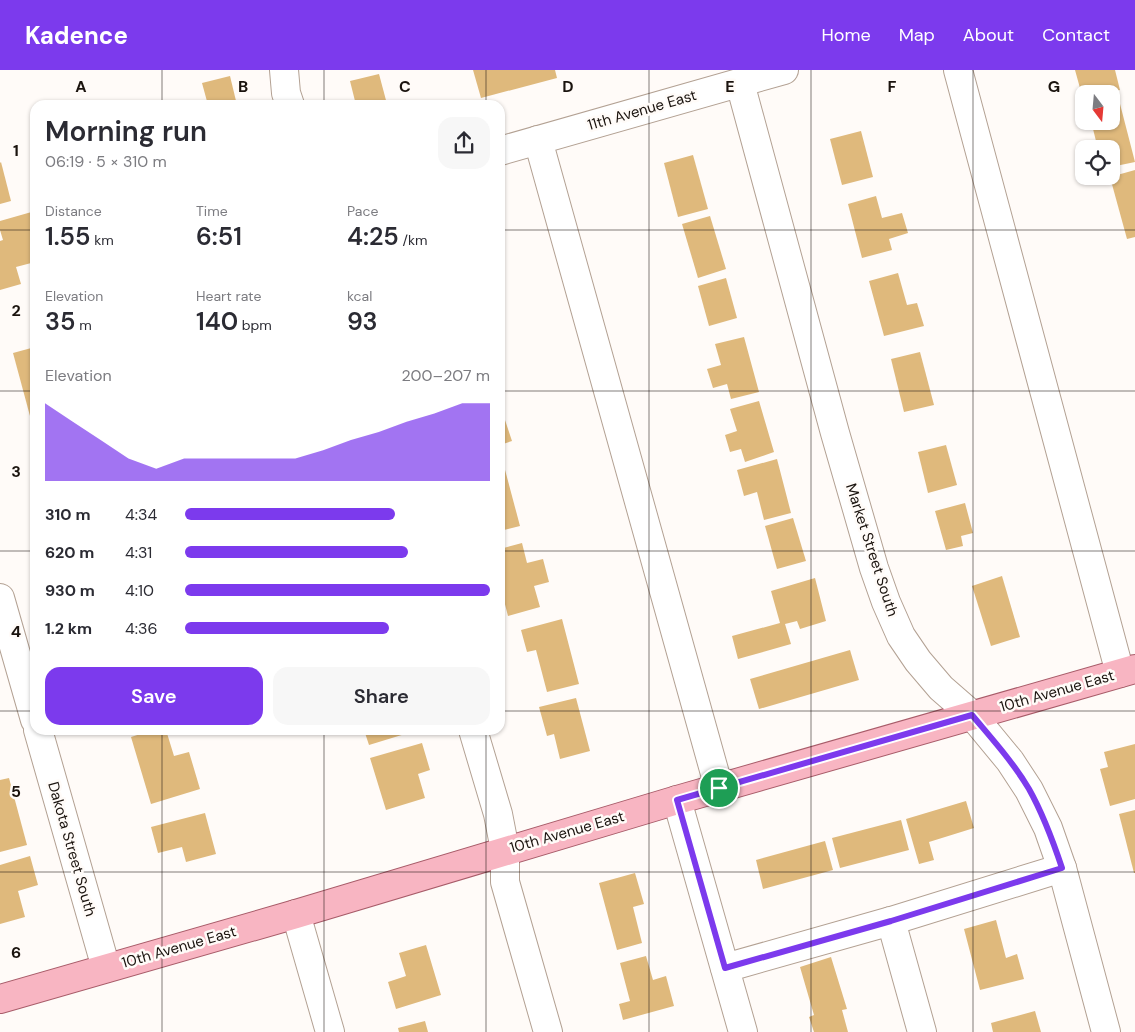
<!DOCTYPE html>
<meta charset="utf-8">
<style>
:root{--surface:#fff;--page:#f7f7f7;--text:#2b2b33;--muted:#7c7c81;--accent:#7c3aed}
body{margin:0;font-family:"DM Sans",sans-serif;background:var(--page);color:var(--text);height:100vh;display:flex;flex-direction:column;font-size:19px;white-space:nowrap}
*{box-sizing:border-box;margin:0}
p{font-size:16px;color:var(--muted)}
.icon{flex:none;width:28px;height:28px;fill:none;stroke:currentColor;stroke-width:2;stroke-linecap:round;stroke-linejoin:round}
.map{position:relative;flex:1;overflow:hidden}
.panel{position:absolute;left:30px;top:30px;width:475px;height:635px;display:flex;flex-direction:column;background:var(--surface);border-radius:15px;box-shadow:0 1px 4px #0004}
.panel>*{flex:none}
.needle{width:32px;rotate:164deg}
.tools{position:absolute;left:1075px;top:15px;display:grid;gap:10px}
.tools a{display:grid;place-items:center;width:45px;height:45px;border-radius:10px;background:var(--surface);box-shadow:0 1px 4px #0004;font-size:25px}
.pin{position:absolute;display:grid;place-items:center;width:42px;height:42px;color:#fff;margin:-21px;border:2px solid #fff;border-radius:50%;box-shadow:0 1px 5px #0007}
.round{display:grid;place-items:center;flex:none;width:52px;height:52px;border-radius:15px;background:var(--page)}
.head{display:flex;align-items:center;justify-content:space-between;height:85px;padding:0 15px}
h1{font-size:28px;font-weight:600;line-height:38px}
.metrics{display:grid;grid-template-columns:repeat(3,1fr);gap:8px;height:85px;padding:5px 15px}
.metrics div{display:grid;align-content:center}
.metrics b{font-size:25px;font-weight:600}
.metrics small{font-size:14px;font-weight:400}
.metrics p{font-size:14px}
.chart{height:140px;padding:10px 15px}
.chart p{display:flex;justify-content:space-between}
.chart svg{width:100%;height:90px;margin-top:5px;fill:var(--accent);opacity:.7}
.primary-button{display:flex;gap:10px;margin-top:auto;padding:10px 15px}
.primary-button a{flex:1;height:58px;border-radius:15px;background:var(--accent);color:#fff;font-size:20px;font-weight:600;line-height:58px;text-align:center}
.primary-button a+a{background:var(--page);color:var(--text)}
ul{padding:0 15px;list-style:none;font-size:16px}
li{display:grid;grid-template-columns:80px 60px 1fr;align-items:center;height:38px}
li i{height:12px;border-radius:6px;background:var(--accent)}
header{display:flex;align-items:center;gap:30px;box-sizing:border-box;height:70px;padding:0 25px;background:var(--accent);color:#fff}
header strong{font-size:24px}
nav{display:flex;gap:28px;margin-inline-start:auto;font-size:18px}
.map>svg:first-child{display:block}
</style>
<header>
<strong>Kadence</strong>
<nav><a>Home</a><a>Map</a><a>About</a><a>Contact</a></nav>
</header>
<div class="map">
<svg width="1135" height="962" viewBox="0 0 1135 962">
<rect width="100%" height="100%" fill="#fffbf8"/>
<!-- building -->
<g fill="#dfb97c">
<polygon points="473,0 555,0 557,8 481,28"/>
<polygon points="1075,0 1115,0 1120,20 1106,24 1084,24 1083,29"/>
<polygon points="379,4 387,34 356,35 350,11"/>
<polygon points="230,6 237,35 208,35 202,13"/>
<polygon points="1119,30 1135,92 1111,97 1111,79 1098,79 1091,51 1111,51 1111,32"/>
<polygon points="861,61 873,107 842,115 830,69"/>
<polygon points="693,85 708,139 678,147 664,93"/>
<polygon points="1,92 11,131 0,134 0,93"/>
<polygon points="1135,100 1135,167 1127,169 1110,107"/>
<polygon points="876,126 882,148 902,143 908,163 889,169 892,180 862,188 848,134"/>
<polygon points="35,141 35,158 32,159 35,169 35,192 16,197 21,214 0,220 0,171 3,170 0,160 0,151"/>
<polygon points="710,146 726,199 698,208 682,154"/>
<polygon points="898,203 907,235 917,233 924,256 884,266 869,211"/>
<polygon points="726,208 737,248 709,256 698,216"/>
<polygon points="744,267 759,322 731,329 727,314 713,318 707,299 721,295 715,274"/>
<polygon points="35,277 35,344 30,346 13,283"/>
<polygon points="920,282 934,335 904,342 891,289"/>
<polygon points="759,331 774,382 745,392 741,379 730,382 725,365 737,361 730,339"/>
<polygon points="504,347 512,371 500,375 500,348"/>
<polygon points="946,375 957,415 928,423 918,382"/>
<polygon points="777,389 791,443 764,450 757,422 744,426 737,400"/>
<polygon points="504,396 520,456 500,461 500,398"/>
<polygon points="965,433 973,463 961,466 963,476 946,480 935,441"/>
<polygon points="793,448 806,491 777,499 765,456"/>
<polygon points="522,473 527,493 543,489 549,512 534,516 540,537 508,546 500,515 500,479"/>
<polygon points="1002,506 1020,567 991,576 972,516"/>
<polygon points="815,508 826,551 800,559 797,551 785,554 791,574 738,589 732,566 780,553 771,521"/>
<polygon points="562,549 579,614 547,622 536,580 527,582 521,560"/>
<polygon points="850,580 859,610 759,639 750,609"/>
<polygon points="576,628 590,681 560,689 554,664 547,666 539,637"/>
<polygon points="153,660 166,660 174,686 189,682 200,719 151,734 131,667"/>
<polygon points="364,660 418,660 369,675"/>
<polygon points="422,673 430,700 418,704 425,728 386,740 370,688"/>
<polygon points="1135,674 1135,729 1110,736 1100,699 1108,697 1104,682"/>
<polygon points="9,708 27,775 0,782 0,710"/>
<polygon points="966,731 974,758 929,772 934,790 919,794 906,749"/>
<polygon points="1135,740 1135,803 1134,803 1119,744"/>
<polygon points="205,743 216,784 186,792 182,777 158,783 151,757"/>
<polygon points="901,750 909,780 840,798 832,768"/>
<polygon points="825,771 833,800 763,819 756,790"/>
<polygon points="30,786 38,815 18,821 25,847 0,854 0,795"/>
<polygon points="635,803 644,834 633,837 642,873 617,880 599,813"/>
<polygon points="996,850 1006,888 1017,884 1024,909 980,920 964,859"/>
<polygon points="426,875 441,925 396,939 388,912 406,906 399,883"/>
<polygon points="646,886 653,910 666,906 674,936 623,950 619,934 630,931 620,893"/>
<polygon points="831,887 847,939 842,940 848,962 814,962 809,947 814,945 800,897"/>
<polygon points="1035,941 1041,962 993,962 991,953"/>
<polygon points="425,951 428,962 399,962 398,958"/>
</g>
<g fill="none" stroke-linecap="round" stroke-linejoin="round">
<defs>
<g id="minor">
<polyline points="284,0 286,23 290,35"/>
<polyline points="958,0 1120,603"/>
<polyline points="740,13 835,363 874,498 886,532 901,566 918,591 941,618 972,645 1010,691 1029,720 1048,758 1062,798 1106,962"/>
<polyline points="538,70 719,718"/>
<polyline points="500,81 784,0"/>
<polyline points="0,528 35,650"/>
<polyline points="38,660 106,898"/>
<polyline points="473,660 498,744 505,780 505,812 548,962"/>
<polyline points="677,730 743,962"/>
<polyline points="296,844 330,962"/>
<polyline points="891,851 922,962"/>
<polyline points="725,898 891,851 1062,798"/>
</g>
<polyline id="major" points="0,929 296,844 677,730 1135,599"/>
</defs>
<!-- minor casing -->
<use href="#minor" stroke="#b3a193" stroke-width="30"/>
<!-- major casing -->
<use href="#major" stroke="#a85c69" stroke-width="30"/>
<!-- minor -->
<use href="#minor" stroke="#fff" stroke-width="28"/>
<!-- major -->
<use href="#major" stroke="#f8b5c2" stroke-width="28"/>
</g>
<g fill="none" stroke-linecap="round" stroke-linejoin="round">
<defs>
<path id="route" d="M972,645C992,669 1013,692 1029,719C1043,744 1053,771 1062,798L891,851L725,898L677,730Z"/>
</defs>
<!-- route casing -->
<use href="#route" stroke="#fff" stroke-width="10"/>
<!-- route -->
<use href="#route" stroke="#7c3aed" stroke-width="6"/>
</g>
<!-- grid -->
<path fill="none" stroke="#1a130e" stroke-width="1" stroke-opacity="0.55" d="M162,0V35M324,0V35M486,0V35M649,0V962M811,0V962M973,0V962M0,160H35M500,160H1135M0,321H35M500,321H1135M0,481H35M500,481H1135M0,641H35M500,641H1135M162,660V962M324,660V962M486,660V962M0,802H1135"/>
<g text-anchor="middle" stroke-width="5" stroke-linejoin="round" paint-order="stroke">
<!-- street labels -->
<g font-size="15" fill="#1a130e" stroke="#fffbf8">
<text transform="translate(642 40) rotate(-16)" y="5">11th Avenue East</text>
<text transform="translate(872 480) rotate(72)" y="5">Market Street South</text>
<text transform="translate(1057 621) rotate(-16)" y="5">10th Avenue East</text>
<text transform="translate(567 762) rotate(-16)" y="5">10th Avenue East</text>
<text transform="translate(72 779) rotate(74)" y="5">Dakota Street South</text>
<text transform="translate(179 877) rotate(-16)" y="5">10th Avenue East</text>
</g>
</g>
<g font-size="16" text-anchor="middle" font-weight="bold" fill="#1a130e" stroke="#fffbf8" stroke-width="5" stroke-linejoin="round" paint-order="stroke">
<text x="81" y="22">A</text>
<text x="243" y="22">B</text>
<text x="405" y="22">C</text>
<text x="568" y="22">D</text>
<text x="730" y="22">E</text>
<text x="892" y="22">F</text>
<text x="1054" y="22">G</text>
<text x="16" y="86">1</text>
<text x="16" y="246">2</text>
<text x="16" y="407">3</text>
<text x="16" y="567">4</text>
<text x="16" y="727">5</text>
<text x="16" y="888">6</text>
</g>
</svg>
<div class="tools">
<a><svg class="needle" viewBox="-14 -14 28 28"><path d="M0-13l5 13h-10z" fill="#e53935"/><path d="M0 13l5-13h-10z" fill="#7c7c81"/></svg></a>
<a><svg class="icon" aria-label="locate" viewBox="0 0 24 24"><circle cx="12" cy="12" r="6"/><path d="M12 2v4M12 18v4M2 12h4M18 12h4"/></svg></a>
</div>
<div class="pin" style="left:719px;top:718px;background:#1e9e55"><svg class="icon" aria-label="arrive" viewBox="0 0 24 24"><path d="M6 21V4h12l-3 4 3 4H6"/></svg></div>
<section class="panel">
<div class="head"><div><h1>Morning run</h1><p>06:19 · 5 × 310 m</p></div><a class="round"><svg class="icon" aria-label="share" viewBox="0 0 24 24"><path d="M12 15V3M7 8l5-5 5 5M5 13v7h14v-7"/></svg></a></div>
<div class="metrics">
<div><p>Distance</p><b>1.55<small> km</small></b></div>
<div><p>Time</p><b>6:51</b></div>
<div><p>Pace</p><b>4:25<small> /km</small></b></div>
</div>
<div class="metrics">
<div><p>Elevation</p><b>35<small> m</small></b></div>
<div><p>Heart rate</p><b>140<small> bpm</small></b></div>
<div><p>kcal</p><b>93</b></div>
</div>
<div class="chart"><p><span>Elevation</span>200–207 m</p>
<svg viewBox="0 0 160 44" preserveAspectRatio="none"><path d="M0 44V6L10 15L20 24L30 33L40 38L50 33L60 33L70 33L80 33L90 33L100 29L110 24L120 20L130 15L140 11L150 6L160 6V44z"/></svg>
</div>
<ul>
<li><b>310 m</b>4:34<i style="width:69%"></i></li>
<li><b>620 m</b>4:31<i style="width:73%"></i></li>
<li><b>930 m</b>4:10<i style="width:100%"></i></li>
<li><b>1.2 km</b>4:36<i style="width:67%"></i></li>
</ul>
<div class="primary-button"><a>Save</a><a>Share</a></div>
</section>
</div>
